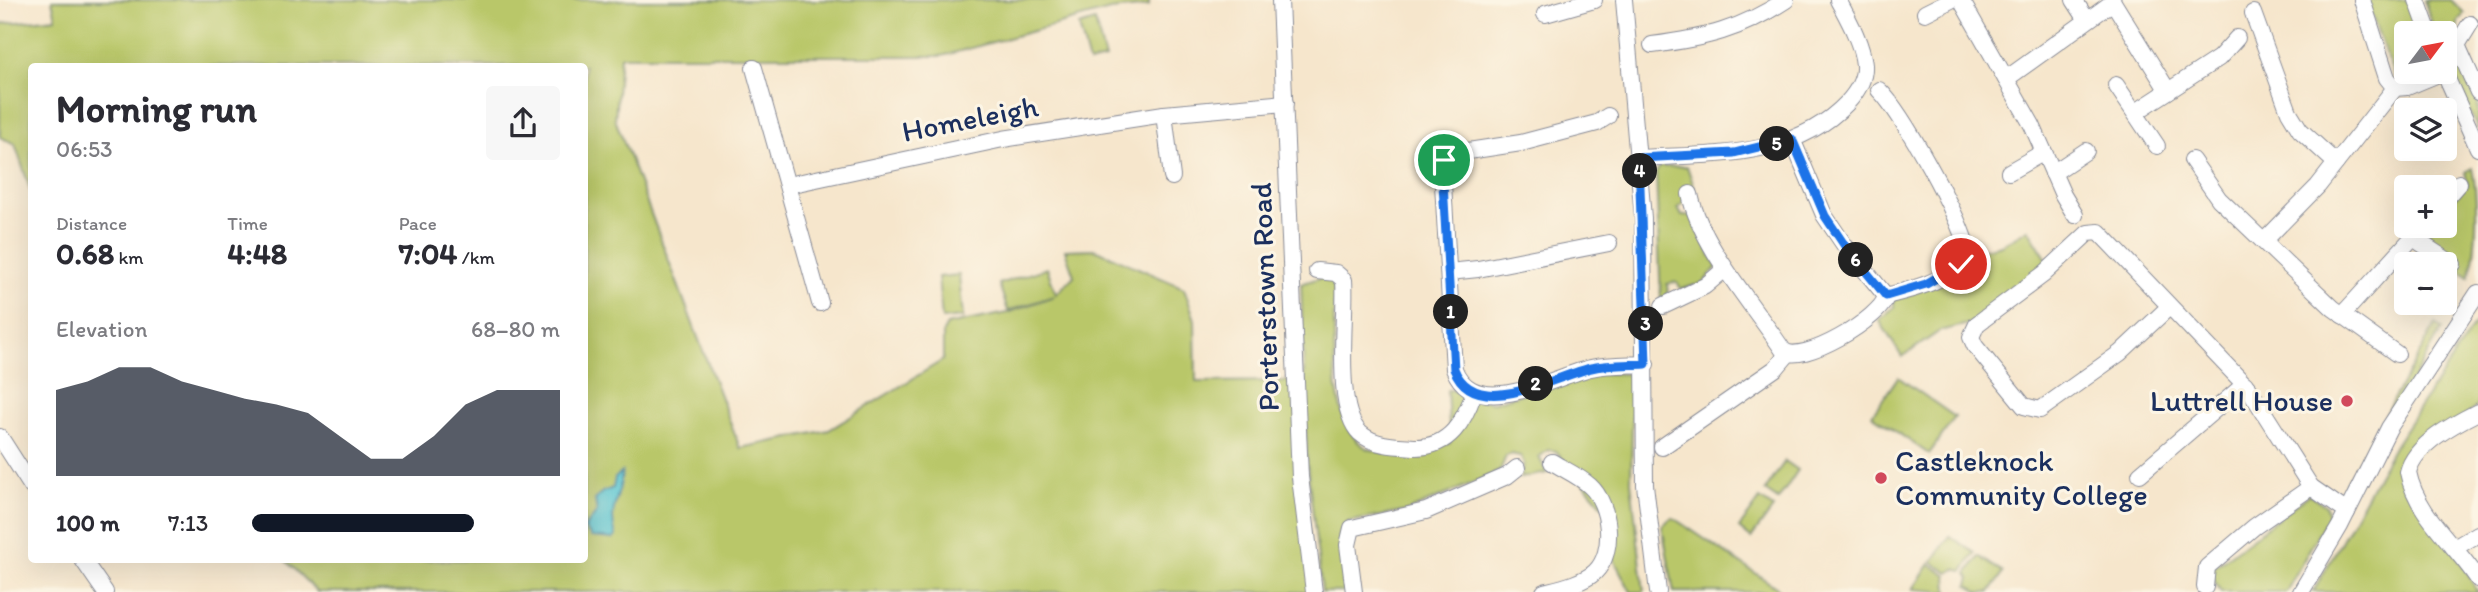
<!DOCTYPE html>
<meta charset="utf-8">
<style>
:root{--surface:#fff;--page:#f7f7f7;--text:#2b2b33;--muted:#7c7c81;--accent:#111827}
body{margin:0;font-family:Itim,sans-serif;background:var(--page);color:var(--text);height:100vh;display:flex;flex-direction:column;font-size:26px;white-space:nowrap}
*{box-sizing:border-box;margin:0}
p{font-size:23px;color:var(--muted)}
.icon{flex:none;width:38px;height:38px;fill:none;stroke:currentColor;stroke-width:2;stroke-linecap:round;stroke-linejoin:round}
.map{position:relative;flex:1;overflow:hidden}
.side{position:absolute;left:28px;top:63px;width:560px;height:500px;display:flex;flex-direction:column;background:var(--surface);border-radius:7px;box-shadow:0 7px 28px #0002}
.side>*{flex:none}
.needle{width:46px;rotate:58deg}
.buttons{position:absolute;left:2394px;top:21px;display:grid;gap:14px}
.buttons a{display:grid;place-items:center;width:63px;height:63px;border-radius:7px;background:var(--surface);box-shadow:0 7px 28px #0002;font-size:35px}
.pin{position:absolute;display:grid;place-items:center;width:60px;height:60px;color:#fff;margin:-30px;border:4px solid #fff;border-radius:50%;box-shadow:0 2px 7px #0007}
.km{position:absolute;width:35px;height:35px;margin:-18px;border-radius:50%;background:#222;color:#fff;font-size:19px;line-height:35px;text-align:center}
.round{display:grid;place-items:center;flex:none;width:74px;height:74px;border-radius:7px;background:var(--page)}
.head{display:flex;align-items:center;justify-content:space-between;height:119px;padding:0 28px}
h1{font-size:38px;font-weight:800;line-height:52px}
.metrics{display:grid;grid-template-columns:repeat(3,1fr);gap:10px;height:119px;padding:7px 28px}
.metrics div{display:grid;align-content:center}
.metrics b{font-size:30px;font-weight:800}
.metrics small{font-size:19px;font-weight:400}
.metrics p{font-size:19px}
.chart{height:196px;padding:14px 28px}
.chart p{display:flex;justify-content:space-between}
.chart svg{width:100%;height:126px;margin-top:7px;fill:var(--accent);opacity:.7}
ul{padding:0 28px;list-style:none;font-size:23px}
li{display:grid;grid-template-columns:112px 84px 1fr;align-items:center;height:52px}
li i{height:18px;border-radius:9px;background:var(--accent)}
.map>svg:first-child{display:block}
</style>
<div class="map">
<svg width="2478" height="592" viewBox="0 0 2478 592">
<rect width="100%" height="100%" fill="#fcf5e5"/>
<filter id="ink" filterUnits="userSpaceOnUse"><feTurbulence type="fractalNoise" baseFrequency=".0143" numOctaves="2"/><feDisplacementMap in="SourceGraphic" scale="14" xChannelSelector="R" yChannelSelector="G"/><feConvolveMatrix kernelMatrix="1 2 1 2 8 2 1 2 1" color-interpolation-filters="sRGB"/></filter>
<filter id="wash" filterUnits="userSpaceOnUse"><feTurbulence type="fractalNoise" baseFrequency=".00686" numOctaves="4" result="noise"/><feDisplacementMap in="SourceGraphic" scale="28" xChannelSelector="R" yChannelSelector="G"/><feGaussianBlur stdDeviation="1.57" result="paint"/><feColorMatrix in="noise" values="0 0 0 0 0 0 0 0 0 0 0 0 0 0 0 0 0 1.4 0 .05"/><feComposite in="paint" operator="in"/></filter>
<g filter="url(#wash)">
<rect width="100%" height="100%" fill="#f6e6cc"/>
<!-- green -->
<g fill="#b9c769" stroke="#6a7b64" stroke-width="2">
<polygon points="52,0 1149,0 1149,6 1110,10 942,56 620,56 615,119 740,448 829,430 943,360 943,332 947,325 1007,313 1054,296 1008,311 999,284 1047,268 1056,294 1074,276 1065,250 1095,249 1184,288 1195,320 1196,382 1296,381 1314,592 317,592 285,560 584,560 584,66 32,66 31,192 15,144 0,137 0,24 56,18"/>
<polygon points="2366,0 2411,0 2422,33 2406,33 2406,72 2427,72 2404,82 2396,81"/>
<polygon points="2424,0 2451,0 2464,13 2458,22 2455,56 2478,100 2478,130 2445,57 2445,33 2435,33"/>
<polygon points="1095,21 1105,59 1089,63 1079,26"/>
<polygon points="1687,166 1694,187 1685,192 1685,202 1678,208 1682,216 1691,216 1717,267 1703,283 1681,289 1677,282 1667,284 1668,295 1661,302 1656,172 1660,167"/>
<path d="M2472,168C2478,196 2478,249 2469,277L2457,268L2461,260L2428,240L2430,226H2445V206L2468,185L2465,172Z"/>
<polygon points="2028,229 2050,264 1972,323 1940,331 1902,357 1879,320 1894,307 1894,300 1972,252 2001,245"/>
<polygon points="959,275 963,317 942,319 938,277"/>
<path d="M1322,277L1334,282C1336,321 1324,431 1369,449C1392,458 1427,447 1450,443L1447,390C1465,389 1476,402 1494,402L1589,373L1633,374L1631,482L1644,592H1631L1611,554L1610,514L1556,451L1548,450L1539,457L1547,473L1520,478L1524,463L1520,456L1511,454L1506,456L1500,471L1408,511L1348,522L1339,533L1348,592H1322L1307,464L1301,284Z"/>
<polygon points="2478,319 2478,406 2404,462 2478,592 2313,592 2395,445"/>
<polygon points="2436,324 2442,329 2351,487 2342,490"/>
<polygon points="1898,377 1955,417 1929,454 1872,415"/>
<polygon points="1785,461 1798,470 1778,500 1765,491"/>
<polygon points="2309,494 2326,506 2328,516 2286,592 2221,592 2211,575 2213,568"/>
<polygon points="1760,499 1773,508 1751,538 1739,528"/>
<polygon points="1672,517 1783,592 1674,592 1662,526"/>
<polygon points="1950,536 1975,553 1963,571 1955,569 1949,573 1932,562"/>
<polygon points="1979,556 2003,573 1990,592 1979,592 1968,585 1970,578 1967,574"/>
<polygon points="1930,564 1947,576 1948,592 1913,589"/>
</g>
<!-- water -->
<path fill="#5ac6d2" stroke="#3a7a98" stroke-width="2" d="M622,472C621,498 607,508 616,536L613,539L591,537L585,527L597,512L595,500L602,492L613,488L615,478Z"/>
</g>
<g filter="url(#ink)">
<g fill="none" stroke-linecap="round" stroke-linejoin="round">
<defs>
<g id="minor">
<polyline points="1280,0 1300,477 1314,592"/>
<polyline points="1624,0 1643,218 1645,485 1658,592"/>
<polyline points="1961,0 2032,125 2063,195 2075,215"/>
<polyline points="2074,0 2087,20"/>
<polyline points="2362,0 2387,78 2395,88"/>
<polyline points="2417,0 2429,33"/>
<polyline points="2113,2 2168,91"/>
<polyline points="1925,13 1951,0"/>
<polyline points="2253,13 2289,112 2300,130 2336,163"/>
<polyline points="1545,14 1594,0"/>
<polyline points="2470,24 2457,45 2478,92"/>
<path d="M1652,45C1706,38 1740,30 1786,0"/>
<polyline points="754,68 820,303"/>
<polyline points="2444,72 2478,148"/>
<polyline points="2006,79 2113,2"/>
<polyline points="2116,85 2157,146"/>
<path d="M1879,90C1902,112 1962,220 1967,250C1960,279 1911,290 1886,296"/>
<polyline points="2136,112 2219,58 2237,38"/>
<polyline points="1164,114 1172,177"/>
<path d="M1608,116L1597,123L1521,143L1455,153L1447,158L1442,167L1454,369C1475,422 1552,377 1591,368C1609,364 1628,365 1646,364"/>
<path d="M1639,158C1711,154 1794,159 1847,103C1857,92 1865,80 1864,65C1862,43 1848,19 1838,0"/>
<polyline points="2192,160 2219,199 2333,308 2397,354"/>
<polyline points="2009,172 2044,152"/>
<polyline points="2053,173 2086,151"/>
<polyline points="788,185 1003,139 1164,114 1285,103"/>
<path d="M1690,194C1700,245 1754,306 1783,350C1800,367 1883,317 1886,296L1845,246L1824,215L1792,139"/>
<polyline points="2445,199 2459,183"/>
<polyline points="2413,238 2453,264"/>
<polyline points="2264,241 2318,186 2395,88 2407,87 2443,72"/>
<path d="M1317,271L1336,273L1344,280C1347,316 1333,407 1360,433C1374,446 1398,446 1416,447C1450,447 1464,421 1474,393"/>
<polyline points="1449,272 1478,269 1609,243"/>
<polyline points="1663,306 1705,286 1725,269"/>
<polyline points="2169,307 2120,353 2040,410 2024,406 1975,346 1971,337 1977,324 2044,274 2088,233 2099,232 2249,389 2311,487 2347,512"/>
<polyline points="2342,315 2423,226"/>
<path d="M2478,412C2454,424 2415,444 2408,472C2416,514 2456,545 2478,579"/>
<polyline points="0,437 32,487"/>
<polyline points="1662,447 1776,368 1787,355"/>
<polyline points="2140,474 2245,384"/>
<polyline points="2456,547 2478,534"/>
<polyline points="83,560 105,592"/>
<polyline points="2205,587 2207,567 2254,527 2311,487"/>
<polyline points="1354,592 1348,545 1352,528 1426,511 1507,476 1517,468"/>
<path d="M1544,592C1560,588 1583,583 1595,572C1616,552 1610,504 1590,486C1579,476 1565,470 1552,462"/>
<polyline points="2301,592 2340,526 2389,428 2478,293"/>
</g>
</defs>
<!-- minor casing -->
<use href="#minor" stroke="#888a95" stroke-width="18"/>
<!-- minor -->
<use href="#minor" stroke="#fff" stroke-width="16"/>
</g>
</g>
<g fill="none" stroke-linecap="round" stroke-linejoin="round" filter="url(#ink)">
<defs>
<path id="route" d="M1444,160L1442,167L1454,369C1475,422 1552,377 1591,368C1609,364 1628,365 1646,364L1639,158L1734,153L1792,139L1825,216L1845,246L1886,296L1926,284L1961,264"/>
</defs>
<!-- route casing -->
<use href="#route" stroke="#fff" stroke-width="14"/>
<!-- route -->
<use href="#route" stroke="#1a73e8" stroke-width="9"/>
</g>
<!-- markers -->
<g fill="#d1495b" stroke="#fcf5e5" stroke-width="2.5">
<circle cx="2347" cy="401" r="7"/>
<circle cx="1881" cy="478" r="7"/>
</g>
<g text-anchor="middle" stroke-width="6" stroke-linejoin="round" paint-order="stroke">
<!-- street labels -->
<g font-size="30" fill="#1b2f5e" stroke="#fcf5e5">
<text transform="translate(970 119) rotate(-11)" y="10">Homeleigh</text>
<text transform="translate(1265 297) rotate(-92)" y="10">Porterstown Road</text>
</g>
<!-- poi labels -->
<g font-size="30" fill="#1b2f5e" stroke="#fcf5e5" text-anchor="end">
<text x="2333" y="411">Luttrell House</text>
<text x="1895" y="471" text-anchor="start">Castleknock<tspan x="1895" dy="34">Community College</tspan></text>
</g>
</g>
</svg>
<div class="buttons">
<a><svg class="needle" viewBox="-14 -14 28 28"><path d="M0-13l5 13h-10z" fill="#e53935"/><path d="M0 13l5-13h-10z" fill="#7c7c81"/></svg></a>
<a><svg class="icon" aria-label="layers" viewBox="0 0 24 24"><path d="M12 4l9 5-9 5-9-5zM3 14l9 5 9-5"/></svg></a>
<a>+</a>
<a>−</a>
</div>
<div class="pin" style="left:1444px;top:160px;background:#1e9e55"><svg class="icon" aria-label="arrive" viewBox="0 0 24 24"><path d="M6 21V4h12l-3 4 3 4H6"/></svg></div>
<div class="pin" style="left:1961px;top:264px;background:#d93025"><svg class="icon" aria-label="check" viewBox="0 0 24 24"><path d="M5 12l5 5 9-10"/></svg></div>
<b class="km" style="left:1451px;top:312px">1</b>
<b class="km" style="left:1536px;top:384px">2</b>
<b class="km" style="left:1646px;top:324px">3</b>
<b class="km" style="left:1640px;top:171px">4</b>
<b class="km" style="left:1777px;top:144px">5</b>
<b class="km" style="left:1856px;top:260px">6</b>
<section class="side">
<div class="head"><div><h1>Morning run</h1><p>06:53</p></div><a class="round"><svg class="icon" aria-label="share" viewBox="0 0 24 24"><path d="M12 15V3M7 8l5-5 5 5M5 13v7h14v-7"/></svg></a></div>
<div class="metrics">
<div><p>Distance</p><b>0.68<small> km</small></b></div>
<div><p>Time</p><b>4:48</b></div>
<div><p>Pace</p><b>7:04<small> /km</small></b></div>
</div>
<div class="chart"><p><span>Elevation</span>68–80 m</p>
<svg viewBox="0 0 160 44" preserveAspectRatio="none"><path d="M0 44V14L10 11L20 6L30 6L40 11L50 14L60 17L70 19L80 22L90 30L100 38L110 38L120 30L130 19L140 14L150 14L160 14V44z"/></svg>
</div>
<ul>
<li><b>100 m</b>7:13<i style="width:72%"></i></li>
</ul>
</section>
</div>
